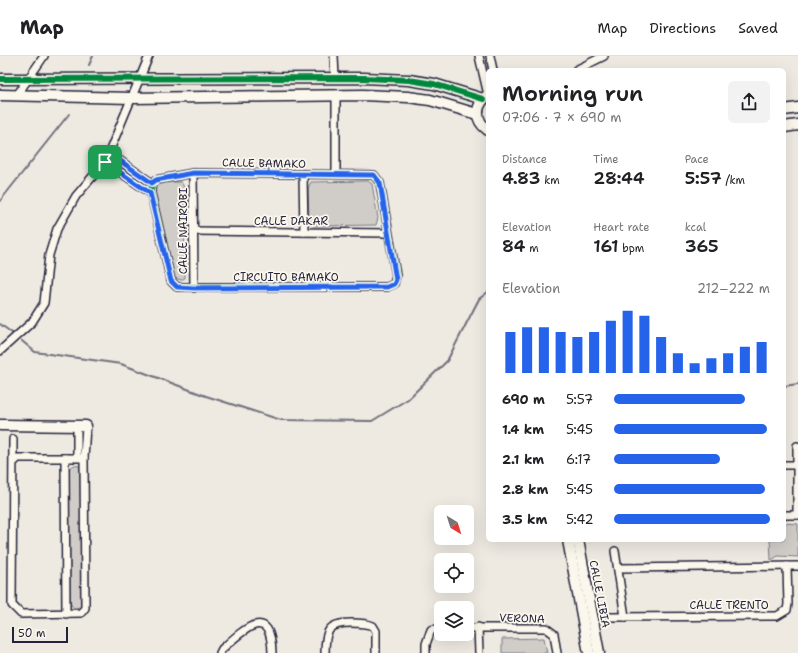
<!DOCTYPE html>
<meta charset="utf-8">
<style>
:root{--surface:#fff;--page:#f2f2f2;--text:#202124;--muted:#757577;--line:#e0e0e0;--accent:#2563eb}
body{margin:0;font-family:"Shantell Sans",sans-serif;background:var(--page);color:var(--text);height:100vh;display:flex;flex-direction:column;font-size:15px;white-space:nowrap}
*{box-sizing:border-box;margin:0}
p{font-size:13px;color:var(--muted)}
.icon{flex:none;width:22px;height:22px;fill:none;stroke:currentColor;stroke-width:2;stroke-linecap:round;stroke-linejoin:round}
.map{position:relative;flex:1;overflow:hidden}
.drawer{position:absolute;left:486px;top:12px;width:300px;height:474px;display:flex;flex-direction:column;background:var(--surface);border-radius:6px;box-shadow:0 4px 16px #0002}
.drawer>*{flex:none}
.needle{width:26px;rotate:142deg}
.fabs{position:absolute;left:434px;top:449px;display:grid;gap:8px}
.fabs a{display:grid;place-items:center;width:40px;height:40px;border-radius:6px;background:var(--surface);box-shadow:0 4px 16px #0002;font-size:20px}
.scale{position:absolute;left:12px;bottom:10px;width:56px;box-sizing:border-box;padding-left:4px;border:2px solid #22223b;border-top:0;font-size:11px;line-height:14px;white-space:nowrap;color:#22223b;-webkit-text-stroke:3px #fbf7ec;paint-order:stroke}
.pin{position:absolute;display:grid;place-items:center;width:34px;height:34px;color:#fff;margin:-17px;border-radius:8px;box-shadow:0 2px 6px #0006}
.round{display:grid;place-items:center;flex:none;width:42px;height:42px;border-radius:6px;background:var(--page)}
.headline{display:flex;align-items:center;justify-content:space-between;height:68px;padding:0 16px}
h1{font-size:22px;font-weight:600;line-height:30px}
.metrics{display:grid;grid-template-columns:repeat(3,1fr);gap:6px;height:68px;padding:4px 16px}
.metrics div{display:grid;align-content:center}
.metrics b{font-size:17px;font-weight:600}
.metrics small{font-size:11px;font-weight:400}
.metrics p{font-size:11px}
.chart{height:112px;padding:8px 16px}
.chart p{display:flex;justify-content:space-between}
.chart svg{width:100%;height:72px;margin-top:4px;stroke:var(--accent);stroke-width:6}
ul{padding:0 16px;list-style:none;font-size:13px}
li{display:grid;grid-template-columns:64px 48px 1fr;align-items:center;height:30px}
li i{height:10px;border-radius:5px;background:var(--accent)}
header{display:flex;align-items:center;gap:24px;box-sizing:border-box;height:56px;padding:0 20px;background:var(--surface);border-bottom:1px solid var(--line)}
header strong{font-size:19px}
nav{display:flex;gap:22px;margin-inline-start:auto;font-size:14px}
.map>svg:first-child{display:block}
</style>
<header>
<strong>Map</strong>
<nav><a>Map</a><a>Directions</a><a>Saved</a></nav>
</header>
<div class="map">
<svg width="798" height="597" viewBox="0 0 798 597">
<rect width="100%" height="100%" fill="#eeeae2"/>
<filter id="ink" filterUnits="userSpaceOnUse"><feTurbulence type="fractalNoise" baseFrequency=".025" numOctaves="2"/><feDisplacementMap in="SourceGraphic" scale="8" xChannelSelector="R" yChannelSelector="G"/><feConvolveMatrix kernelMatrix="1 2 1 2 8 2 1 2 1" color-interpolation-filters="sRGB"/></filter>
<g filter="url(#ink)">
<!-- green -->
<g fill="#d0cdc9" stroke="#797882">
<polygon points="368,125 372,128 378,162 376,169 314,170 310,168 309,164 308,132 311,126"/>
<polygon points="156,126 181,126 184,131 185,222 181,224 175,222 154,132"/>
<polygon points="74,409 79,410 80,413 82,545 81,551 74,552 71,549 70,542 69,413"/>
<polygon points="784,467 798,468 798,501 778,500 771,504 770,484 784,484"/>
<polygon points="544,582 547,597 502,597 502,583"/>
</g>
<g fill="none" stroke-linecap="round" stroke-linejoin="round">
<!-- stream -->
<g stroke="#716f7c" stroke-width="2">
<polyline points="89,9 93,0"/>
<polyline points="0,145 69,58"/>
<polyline points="0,268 12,277"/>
<polyline points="22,285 35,296 121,308 206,340 281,364 372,365 408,343 447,305 479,243 488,236"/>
<polyline points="784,330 798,328"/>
</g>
<defs>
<g id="street">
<polyline points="334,0 335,22"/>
<polyline points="479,0 488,39"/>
<polyline points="490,0 493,14"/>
<polyline points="576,14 604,0"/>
<polyline points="17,39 44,0"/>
<polyline points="336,39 336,118"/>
<polyline points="109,97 152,127"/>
<polyline points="105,106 151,137"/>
<path d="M193,117L374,119L380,127L396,219L394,228L387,231H177L171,225L151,137C151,131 151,128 156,124Z"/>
<polyline points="193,117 194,232"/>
<polyline points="303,118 304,176"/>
<polyline points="194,175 388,177"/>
<polyline points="0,295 32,266 44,247 49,199 57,173 76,140 105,106 149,0"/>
<polyline points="77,371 77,401"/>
<polyline points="13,383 12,549 21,558 81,557 85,552 85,547 84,402 18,402 14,406"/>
<polyline points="65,402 66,558"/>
<polyline points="84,402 86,370"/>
<polyline points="784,409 797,409"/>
<polyline points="784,459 798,459"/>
<polyline points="797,459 797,390"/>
<polyline points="615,495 625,561"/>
<polyline points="619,512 798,510"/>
<polyline points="609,561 777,560 787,554 788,548 787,510"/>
<polyline points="478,571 479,597"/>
<polyline points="467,572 546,572 554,578 557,597"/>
<path d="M220,597L222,593C243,574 271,547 272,597"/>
<path d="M325,597C325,575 328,567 351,567C359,567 366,567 373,570L376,575V597"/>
<polyline points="426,597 426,588 431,574 441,572"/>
</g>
<g id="secondary">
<polyline points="0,23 364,22 409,24 434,28 483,43"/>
<polyline points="0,39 132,42 363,39 408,41 430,44 477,58"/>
<path d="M488,39C475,49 474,64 488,74"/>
<polyline points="784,54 798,52"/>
<polyline points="784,71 798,69"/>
<polyline points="0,369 86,370"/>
<polyline points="568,484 589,597"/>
<polyline points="578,484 599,597"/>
</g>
</defs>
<!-- street casing -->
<use href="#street" stroke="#22223b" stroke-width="10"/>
<!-- secondary casing -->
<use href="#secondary" stroke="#22223b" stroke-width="13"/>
<!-- street -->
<use href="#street" stroke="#fbf7ec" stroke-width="7"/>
<!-- secondary -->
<use href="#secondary" stroke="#fbf7ec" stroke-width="10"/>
<defs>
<g id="cycleway">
<polyline points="0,23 364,22 409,24 434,28 483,43"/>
<path d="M193,117L374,119L380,127L396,219L394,228L387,231H177L171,225L151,137C151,131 151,128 156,124Z"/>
</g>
</defs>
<!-- cycleway casing -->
<use href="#cycleway" stroke="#fbf7ec" stroke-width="8"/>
<!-- cycleway -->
<use href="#cycleway" stroke="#00873e" stroke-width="6"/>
</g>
</g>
<g fill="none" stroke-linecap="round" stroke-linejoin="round" filter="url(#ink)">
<defs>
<polygon id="route" points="109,97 152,127 156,124 193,117 374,119 380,127 396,224 394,228 387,231 194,232 177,231 171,225 150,137 105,106"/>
</defs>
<!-- route casing -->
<use href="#route" stroke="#fff" stroke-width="8"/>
<!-- route -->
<use href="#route" stroke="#2563eb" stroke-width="5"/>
</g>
<g text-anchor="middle" stroke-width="3.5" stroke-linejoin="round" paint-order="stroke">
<!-- street labels -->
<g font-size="11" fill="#22223b" stroke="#fbf7ec">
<text transform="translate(264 107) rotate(1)" y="4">CALLE BAMAKO</text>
<text x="291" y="169">CALLE DAKAR</text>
<text transform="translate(183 175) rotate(-90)" y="4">CALLE NAIROBI</text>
<text x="286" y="225">CIRCUITO BAMAKO</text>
<text transform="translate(600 538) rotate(79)" y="4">CALLE LIBIA</text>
<text x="729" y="553">CALLE TRENTO</text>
<text transform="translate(522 562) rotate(2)" y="4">VERONA</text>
</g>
</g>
</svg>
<div class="fabs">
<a><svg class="needle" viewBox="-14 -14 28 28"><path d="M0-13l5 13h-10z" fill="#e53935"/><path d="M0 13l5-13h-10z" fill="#757577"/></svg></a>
<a><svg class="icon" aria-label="locate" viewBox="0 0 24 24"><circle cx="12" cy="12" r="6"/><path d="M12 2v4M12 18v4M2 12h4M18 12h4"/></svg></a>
<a><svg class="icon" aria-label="layers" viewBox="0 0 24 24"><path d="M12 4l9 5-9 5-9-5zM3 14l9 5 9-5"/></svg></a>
</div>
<div class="scale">50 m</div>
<div class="pin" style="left:105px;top:106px;background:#1e9e55"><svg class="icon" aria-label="arrive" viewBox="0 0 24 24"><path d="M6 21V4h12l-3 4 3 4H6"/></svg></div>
<section class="drawer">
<div class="headline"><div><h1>Morning run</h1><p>07:06 · 7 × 690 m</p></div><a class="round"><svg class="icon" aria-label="share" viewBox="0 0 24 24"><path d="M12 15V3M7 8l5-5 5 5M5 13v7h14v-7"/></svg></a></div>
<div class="metrics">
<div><p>Distance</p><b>4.83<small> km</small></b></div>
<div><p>Time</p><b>28:44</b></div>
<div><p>Pace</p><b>5:57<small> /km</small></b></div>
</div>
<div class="metrics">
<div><p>Elevation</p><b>84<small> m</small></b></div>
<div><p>Heart rate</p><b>161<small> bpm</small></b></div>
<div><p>kcal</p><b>365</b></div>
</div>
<div class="chart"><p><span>Elevation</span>212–222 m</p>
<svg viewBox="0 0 160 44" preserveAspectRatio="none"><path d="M5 44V19M15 44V16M25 44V16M35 44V19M45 44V22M55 44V19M65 44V12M75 44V6M85 44V9M95 44V22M105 44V32M115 44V38M125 44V35M135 44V32M145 44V28M155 44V25"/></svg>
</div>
<ul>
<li><b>690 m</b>5:57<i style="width:84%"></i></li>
<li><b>1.4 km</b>5:45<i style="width:98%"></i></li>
<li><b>2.1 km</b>6:17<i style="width:68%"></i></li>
<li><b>2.8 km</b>5:45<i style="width:97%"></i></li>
<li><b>3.5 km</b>5:42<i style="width:100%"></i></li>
</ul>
</section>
</div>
